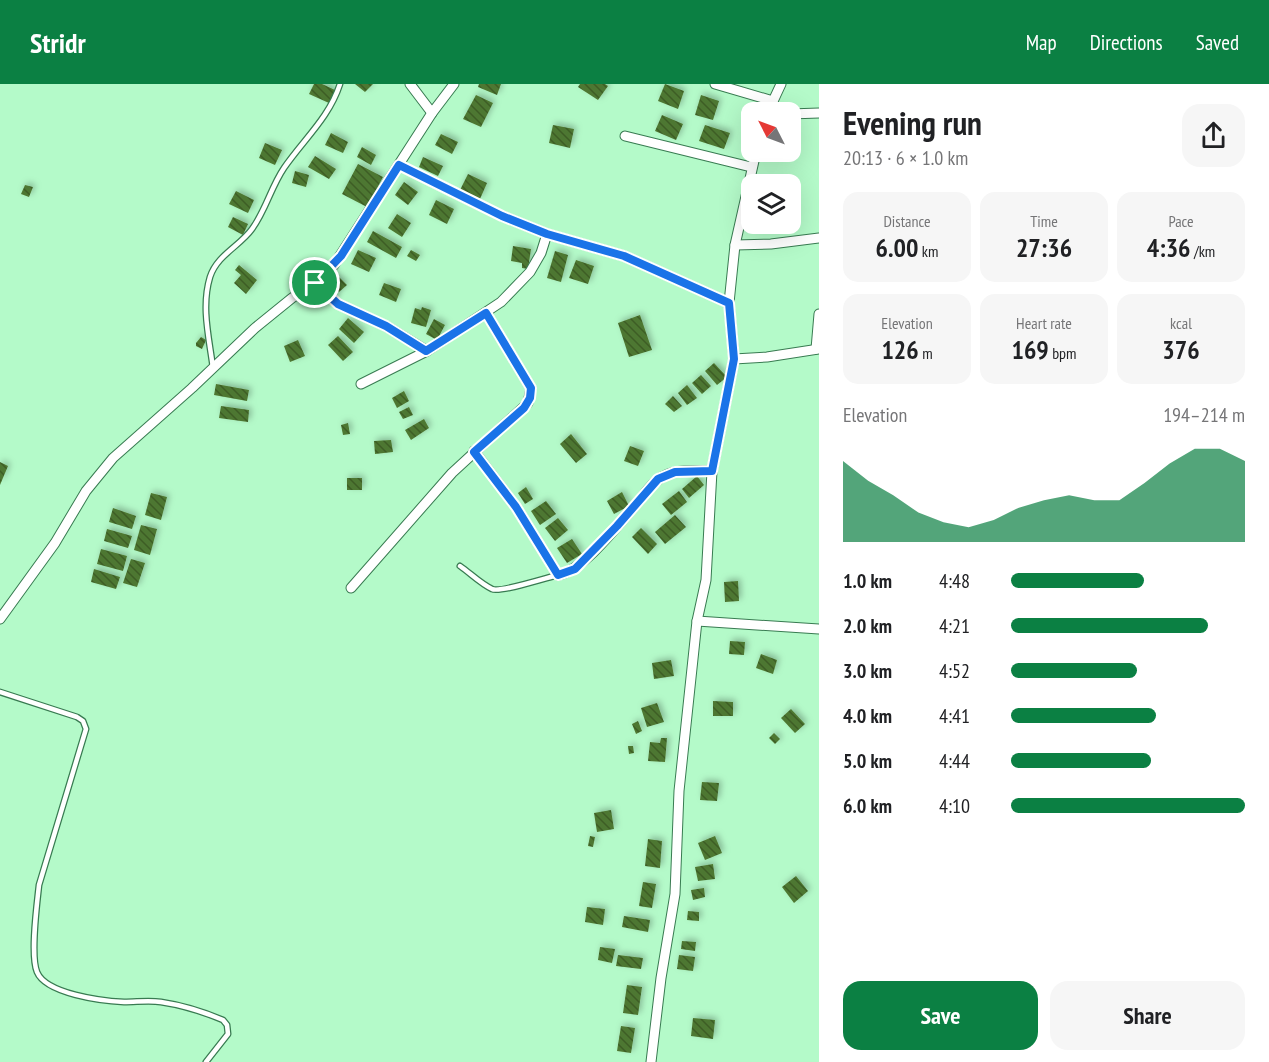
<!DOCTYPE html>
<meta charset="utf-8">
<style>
:root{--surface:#fff;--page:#f6f6f6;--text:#202124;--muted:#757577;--accent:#0b8043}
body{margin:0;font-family:"PT Sans Narrow",sans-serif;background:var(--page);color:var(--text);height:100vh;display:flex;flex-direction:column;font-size:22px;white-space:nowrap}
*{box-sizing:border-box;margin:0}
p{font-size:20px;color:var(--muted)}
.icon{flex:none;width:33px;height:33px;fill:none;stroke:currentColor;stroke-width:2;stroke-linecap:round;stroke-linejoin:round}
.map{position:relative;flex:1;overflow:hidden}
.panel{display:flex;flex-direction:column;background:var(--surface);width:450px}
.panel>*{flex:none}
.needle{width:39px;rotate:312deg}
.buttons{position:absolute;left:741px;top:18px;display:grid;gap:12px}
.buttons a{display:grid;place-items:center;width:60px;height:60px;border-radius:12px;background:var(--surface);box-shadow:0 6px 24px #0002;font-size:30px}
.pin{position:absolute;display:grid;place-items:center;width:51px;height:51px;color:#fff;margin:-26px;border:3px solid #fff;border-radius:50%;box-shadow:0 2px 6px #0007}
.round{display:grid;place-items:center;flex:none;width:63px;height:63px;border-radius:18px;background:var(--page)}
.headline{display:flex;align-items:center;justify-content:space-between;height:102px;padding:0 24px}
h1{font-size:33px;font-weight:700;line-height:45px}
.figures{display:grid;grid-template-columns:repeat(3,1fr);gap:9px;height:102px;padding:6px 24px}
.figures div{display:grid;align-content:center;border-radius:15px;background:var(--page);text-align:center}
.figures b{font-size:26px;font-weight:700}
.figures small{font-size:16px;font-weight:400}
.figures p{font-size:16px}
.chart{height:168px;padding:12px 24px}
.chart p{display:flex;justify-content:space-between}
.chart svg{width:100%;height:108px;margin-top:6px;fill:var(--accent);opacity:.7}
.cta{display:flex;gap:12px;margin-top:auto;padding:12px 24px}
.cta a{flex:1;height:69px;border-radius:18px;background:var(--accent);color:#fff;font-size:24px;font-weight:700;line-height:69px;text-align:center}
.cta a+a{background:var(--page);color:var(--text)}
ul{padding:0 24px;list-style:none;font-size:20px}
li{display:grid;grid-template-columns:96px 72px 1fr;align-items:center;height:45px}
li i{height:15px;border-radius:8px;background:var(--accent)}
header{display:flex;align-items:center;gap:36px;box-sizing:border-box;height:84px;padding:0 30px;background:var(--accent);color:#fff}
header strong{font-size:28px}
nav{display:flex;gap:33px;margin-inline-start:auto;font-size:21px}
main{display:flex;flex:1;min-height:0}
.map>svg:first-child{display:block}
</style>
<header>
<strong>Stridr</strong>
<nav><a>Map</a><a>Directions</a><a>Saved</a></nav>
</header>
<main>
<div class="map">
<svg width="819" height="978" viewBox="0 0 819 978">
<defs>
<pattern id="building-back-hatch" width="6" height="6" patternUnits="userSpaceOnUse" patternTransform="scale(1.5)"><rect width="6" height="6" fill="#4e7730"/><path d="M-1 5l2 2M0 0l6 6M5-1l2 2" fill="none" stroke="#3c5d26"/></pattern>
<filter id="shadow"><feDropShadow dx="2.5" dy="-2.5" stdDeviation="3" flood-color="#0004"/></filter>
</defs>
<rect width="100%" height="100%" fill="#b4fac9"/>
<!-- building -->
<g fill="url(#building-back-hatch)" filter="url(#shadow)">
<polygon points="314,0 322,0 335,6 329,19 309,10"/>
<polygon points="355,0 373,0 365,8"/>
<polygon points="479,0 501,0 497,11 478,3"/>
<polygon points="580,0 605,0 608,2 598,16 578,3"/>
<polygon points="665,0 684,7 678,25 658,17"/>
<polygon points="476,11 493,19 481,43 463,35"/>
<polygon points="701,11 719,17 713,36 695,31"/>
<polygon points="662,31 683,40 676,56 655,47"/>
<polygon points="553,41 574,45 570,64 549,59"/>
<polygon points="705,41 730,49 724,65 699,57"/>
<polygon points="331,49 348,58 343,69 325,61"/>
<polygon points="441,50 458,58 452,70 435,61"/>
<polygon points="265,59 282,66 275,81 259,74"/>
<polygon points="362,63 376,71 371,81 357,73"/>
<polygon points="315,72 336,85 329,95 308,83"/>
<polygon points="423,73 443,82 438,92 419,83"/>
<polygon points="358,80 383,93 367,123 342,110"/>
<polygon points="295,87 309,91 306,103 292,99"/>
<polygon points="468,90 487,99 480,115 460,106"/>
<polygon points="404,98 418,108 408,121 395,111"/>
<polygon points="25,101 33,103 29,113 21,110"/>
<polygon points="236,107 254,116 248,129 229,120"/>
<polygon points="436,116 454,125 447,140 429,131"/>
<polygon points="397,130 411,139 402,153 388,144"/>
<polygon points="233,133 248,140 243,151 228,143"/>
<polygon points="373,147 402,163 396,174 367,158"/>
<polygon points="513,162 531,165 528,185 522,184 522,179 511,177"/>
<polygon points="358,166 376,174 369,188 351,180"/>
<polygon points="411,166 420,171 416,177 407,172"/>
<polygon points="555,167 568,171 561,198 547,194"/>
<polygon points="576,176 594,182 588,200 569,194"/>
<polygon points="239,181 257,196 246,210 234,199 241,191 235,186"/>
<polygon points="339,193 347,201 339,208 331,200"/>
<polygon points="384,199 401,205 396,218 379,211"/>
<polygon points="422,223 431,226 426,243 411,239 415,224 421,226"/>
<polygon points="640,231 652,266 629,273 618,239"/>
<polygon points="348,234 364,248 354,259 339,245"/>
<polygon points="434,235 445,241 437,256 426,250"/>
<polygon points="338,252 353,268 343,277 328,261"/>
<polygon points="201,253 206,256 202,265 196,262 196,259"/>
<polygon points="298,256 305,272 290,278 284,262"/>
<polygon points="714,279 727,293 717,301 705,287"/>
<polygon points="701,291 711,302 702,310 692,299"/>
<polygon points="216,300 249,306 247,317 214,311"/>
<polygon points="687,301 697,314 687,321 678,309"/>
<polygon points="404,307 409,317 397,324 392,314"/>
<polygon points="673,312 682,322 674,328 665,320"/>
<polygon points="221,322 249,326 248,338 219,334"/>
<polygon points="409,323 413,331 403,335 399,328"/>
<polygon points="424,335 429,344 411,356 405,346"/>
<polygon points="348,339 350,350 343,351 341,341"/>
<polygon points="571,350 587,370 576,379 560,360"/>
<polygon points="391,356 393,368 375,370 374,357"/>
<polygon points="630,362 644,367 638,382 624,377"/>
<polygon points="0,378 8,382 0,401"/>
<polygon points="697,392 704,401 689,414 682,405"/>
<rect x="347" y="394" width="15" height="12"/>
<polygon points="526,403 533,415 525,420 518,409"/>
<polygon points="679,407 687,418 671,431 662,420"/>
<polygon points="622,408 629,422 614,430 607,417"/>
<polygon points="151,409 167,413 161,436 145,431"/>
<polygon points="546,417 556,430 540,441 531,427"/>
<polygon points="113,424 136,432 132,445 109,438"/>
<polygon points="675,431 686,443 665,460 655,448"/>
<polygon points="558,434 568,446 555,457 545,444"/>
<polygon points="141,441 157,445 150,471 134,466"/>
<polygon points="641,444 657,460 648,470 632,453"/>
<polygon points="107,445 132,452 128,464 104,457"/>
<polygon points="572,455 582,470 567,479 557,464"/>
<polygon points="101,465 127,472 123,487 97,480"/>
<polygon points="131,475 145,479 137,503 123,499"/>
<polygon points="94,485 120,493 116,505 91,498"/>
<polygon points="738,497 739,517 725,518 724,498"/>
<polygon points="730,557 745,558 744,571 729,570"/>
<polygon points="761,570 777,576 773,590 756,584"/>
<polygon points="671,576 674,592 654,595 652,579"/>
<polygon points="713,617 733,618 733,632 713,632"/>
<polygon points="657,619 664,638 647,643 641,624"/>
<polygon points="791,625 805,640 795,649 781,634"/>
<polygon points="638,637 642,647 636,650 632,640"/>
<polygon points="774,649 780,655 775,660 769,654"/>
<polygon points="661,654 667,654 665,678 648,677 650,658 660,659"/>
<polygon points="628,662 633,662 634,669 629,670"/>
<polygon points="702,698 719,699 717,717 700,716"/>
<polygon points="611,726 614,745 597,748 594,729"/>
<polygon points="590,752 595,753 593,763 588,762"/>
<polygon points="715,752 722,769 705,776 698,759"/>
<polygon points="648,755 662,757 660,784 645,782"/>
<polygon points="713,780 715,795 698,797 695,783"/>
<polygon points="796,792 808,807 794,819 782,803"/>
<polygon points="643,798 656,800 652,824 639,822"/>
<polygon points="704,804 705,813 693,816 691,806"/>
<polygon points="587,823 605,825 603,841 585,838"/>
<polygon points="688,827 699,828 699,837 687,836"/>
<polygon points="624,832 650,836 648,848 622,843"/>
<polygon points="682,857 696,858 695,867 681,865"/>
<polygon points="600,863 615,865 612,879 598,876"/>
<polygon points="618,871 643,874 641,885 616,882"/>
<polygon points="679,871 695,873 693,887 677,885"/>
<polygon points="627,901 642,903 638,931 623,929"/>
<polygon points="693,934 715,936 713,955 691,952"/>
<polygon points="621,942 635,944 631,969 617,967"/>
</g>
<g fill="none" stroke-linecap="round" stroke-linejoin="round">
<defs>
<g id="lane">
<path d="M213,284C209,253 201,223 210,193C217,171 240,162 252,145C266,126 271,103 284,84C304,55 329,34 340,0"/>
<path d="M460,482C470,489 481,500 492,505C499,509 546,494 558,491"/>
<path d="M0,608L77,633L83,637L86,645L39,801C37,820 30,871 37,888C46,910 102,917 124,918C137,918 149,916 161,918C181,921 204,928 223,936L227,941L228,950L206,978"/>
</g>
<g id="street">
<polyline points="410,0 432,29"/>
<polyline points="715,0 773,17"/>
<polyline points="768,28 781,0"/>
<polyline points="790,30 819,29"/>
<polyline points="625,52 751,83"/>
<polyline points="399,81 502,132 547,150 624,172 729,219"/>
<polyline points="735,161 771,160 819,154"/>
<polyline points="315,199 338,220 386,242 427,267"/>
<polyline points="816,265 819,230"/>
<polyline points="734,275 767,273 819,265"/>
<polyline points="361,300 427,267 501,218 530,188 541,169 547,150"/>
<path d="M474,367L516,423L558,491C583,488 622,436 639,417C647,407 654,396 666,391C679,385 698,387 712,387"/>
<polyline points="351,504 452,389 528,319 531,304 486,229"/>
<polyline points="0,535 55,459 86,407 113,374 192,304 255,244 292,214 315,199 334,181 432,29 454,0"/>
<polyline points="697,537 819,545"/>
<polyline points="651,978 661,894 675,810 679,707 697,537 706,496 712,387 734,275 729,219 735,161 756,68"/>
</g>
</defs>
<!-- lane casing -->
<use href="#lane" stroke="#387b51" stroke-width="7"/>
<!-- street casing -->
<use href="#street" stroke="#387b51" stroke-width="11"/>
<!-- lane -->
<use href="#lane" stroke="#fff" stroke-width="4.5"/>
<!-- street -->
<use href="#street" stroke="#fff" stroke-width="9"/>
</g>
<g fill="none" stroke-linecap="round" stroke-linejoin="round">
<defs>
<polygon id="route" points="399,81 502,132 547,150 624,172 729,219 734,275 712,387 675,388 658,395 617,442 575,485 558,491 516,423 474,368 524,324 530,314 531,304 486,229 426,267 386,242 338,220 315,199 341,172"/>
</defs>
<!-- route casing -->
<use href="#route" stroke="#fff" stroke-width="12"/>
<!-- route -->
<use href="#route" stroke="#1a73e8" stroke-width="8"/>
</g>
</svg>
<div class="buttons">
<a><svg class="needle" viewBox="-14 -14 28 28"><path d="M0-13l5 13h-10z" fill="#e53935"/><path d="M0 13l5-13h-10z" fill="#757577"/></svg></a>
<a><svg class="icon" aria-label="layers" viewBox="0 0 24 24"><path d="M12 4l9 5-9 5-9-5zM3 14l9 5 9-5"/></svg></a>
</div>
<div class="pin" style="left:315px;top:199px;background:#1e9e55"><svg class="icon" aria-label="arrive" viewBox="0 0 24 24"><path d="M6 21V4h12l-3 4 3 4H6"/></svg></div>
</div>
<section class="panel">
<div class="headline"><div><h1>Evening run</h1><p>20:13 · 6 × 1.0 km</p></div><a class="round"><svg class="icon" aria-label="share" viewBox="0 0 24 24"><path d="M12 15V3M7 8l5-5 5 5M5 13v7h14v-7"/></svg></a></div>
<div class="figures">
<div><p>Distance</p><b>6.00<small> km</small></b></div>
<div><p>Time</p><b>27:36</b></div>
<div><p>Pace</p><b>4:36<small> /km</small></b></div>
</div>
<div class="figures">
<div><p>Elevation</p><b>126<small> m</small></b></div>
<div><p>Heart rate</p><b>169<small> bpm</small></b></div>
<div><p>kcal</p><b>376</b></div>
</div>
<div class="chart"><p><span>Elevation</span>194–214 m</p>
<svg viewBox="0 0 160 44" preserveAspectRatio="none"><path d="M0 44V11L10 19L20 25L30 32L40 36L50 38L60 35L70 30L80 27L90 25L100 27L110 27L120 20L130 12L140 6L150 6L160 11V44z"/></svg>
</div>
<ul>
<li><b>1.0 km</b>4:48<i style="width:57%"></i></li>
<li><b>2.0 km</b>4:21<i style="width:84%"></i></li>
<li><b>3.0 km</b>4:52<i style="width:54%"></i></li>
<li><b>4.0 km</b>4:41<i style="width:62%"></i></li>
<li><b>5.0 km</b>4:44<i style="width:60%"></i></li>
<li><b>6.0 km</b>4:10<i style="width:100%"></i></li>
</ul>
<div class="cta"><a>Save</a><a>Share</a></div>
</section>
</main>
